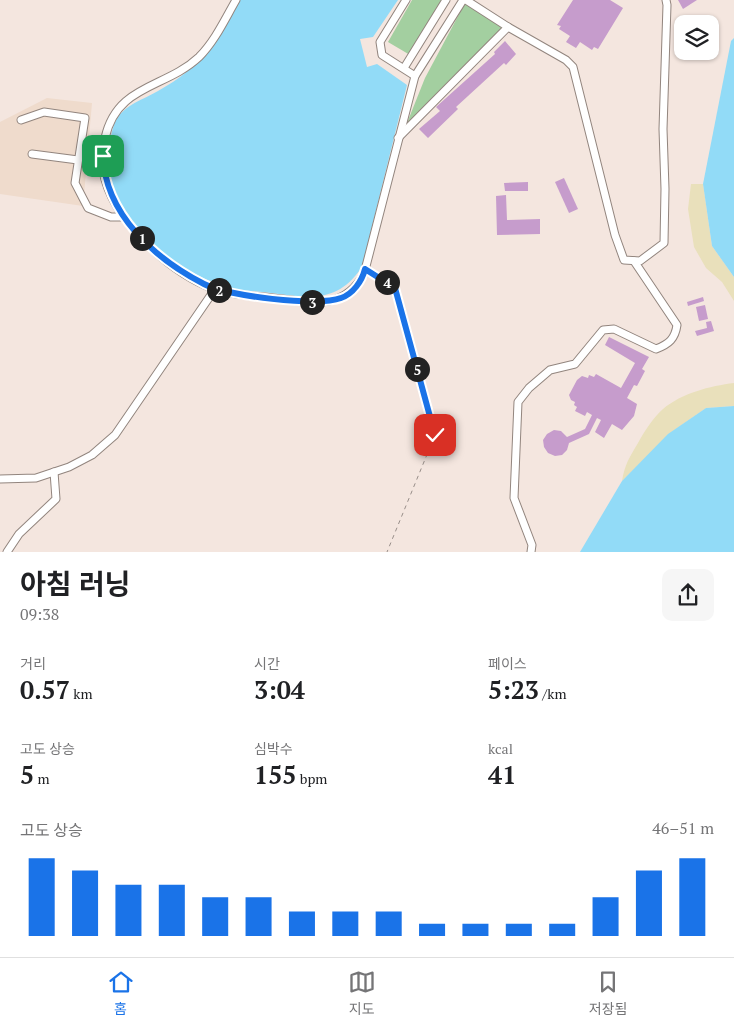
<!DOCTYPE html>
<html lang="ko">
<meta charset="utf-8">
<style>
:root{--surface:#fff;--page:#f6f6f6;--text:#202124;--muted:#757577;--line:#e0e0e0;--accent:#1a73e8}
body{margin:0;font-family:"PT Serif","Noto Sans KR",serif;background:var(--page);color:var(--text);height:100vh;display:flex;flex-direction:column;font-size:19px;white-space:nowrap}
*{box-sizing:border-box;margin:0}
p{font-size:16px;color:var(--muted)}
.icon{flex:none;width:28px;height:28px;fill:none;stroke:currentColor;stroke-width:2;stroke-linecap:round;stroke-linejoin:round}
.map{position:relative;height:552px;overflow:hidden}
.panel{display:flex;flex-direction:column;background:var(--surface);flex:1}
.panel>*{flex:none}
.tools{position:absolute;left:674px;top:15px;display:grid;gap:10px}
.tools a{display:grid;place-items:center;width:45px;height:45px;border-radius:10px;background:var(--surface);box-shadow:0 1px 4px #0004;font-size:25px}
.pin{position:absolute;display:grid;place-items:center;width:42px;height:42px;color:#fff;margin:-21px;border-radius:10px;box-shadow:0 2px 8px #0006}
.km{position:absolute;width:25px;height:25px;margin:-12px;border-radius:50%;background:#222;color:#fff;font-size:14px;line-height:25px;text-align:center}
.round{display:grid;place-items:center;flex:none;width:52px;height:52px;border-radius:10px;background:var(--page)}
.overview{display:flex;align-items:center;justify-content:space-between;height:85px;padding:0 20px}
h1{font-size:28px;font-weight:700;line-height:38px}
.metrics{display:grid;grid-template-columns:repeat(3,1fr);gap:8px;height:85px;padding:5px 20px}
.metrics div{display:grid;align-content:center}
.metrics b{font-size:25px;font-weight:700}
.metrics small{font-size:14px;font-weight:400}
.metrics p{font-size:14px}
.chart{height:140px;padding:10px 20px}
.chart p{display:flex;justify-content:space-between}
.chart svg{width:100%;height:90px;margin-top:5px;stroke:var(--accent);stroke-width:6}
.dock{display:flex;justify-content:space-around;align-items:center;height:70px;border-top:1px solid var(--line);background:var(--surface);font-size:14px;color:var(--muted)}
.dock a{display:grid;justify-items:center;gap:2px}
.dock .current{color:var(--accent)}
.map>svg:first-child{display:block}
</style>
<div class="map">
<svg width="734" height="552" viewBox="0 0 734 552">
<rect width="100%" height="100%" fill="#f4e6df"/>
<!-- industrial -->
<polygon fill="#efdbcc" points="47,98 92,103 83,206 0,194 0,122"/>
<!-- green -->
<g fill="#a3cfa0">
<polygon points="412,0 442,0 410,55 388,42"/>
<polygon points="465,3 503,28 407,123 425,78"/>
</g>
<!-- sand -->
<g fill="#e9e0bb">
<polygon points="691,184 703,184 712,246 734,277 734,301 722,282 706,268 694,247 688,209"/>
<path d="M734,383V406L706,408L673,431L622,481C625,464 629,458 638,443C644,432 653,418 663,409C682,393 710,386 734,383Z"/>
</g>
<!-- water -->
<g fill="#92dbf7">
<path d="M240,0H398L373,37L360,39L367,67L377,64L407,85L362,267C337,304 309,298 271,293C255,291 237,291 222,286C206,280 186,270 172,260C146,242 111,202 108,169C107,156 109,141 113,128C119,106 141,101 158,91C203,66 215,43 240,0Z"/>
<polygon points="734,38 734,277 712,246 703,184 731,41"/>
<polygon points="734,406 734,552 580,552 622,481 668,434 706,408"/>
</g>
<!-- building -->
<g fill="#c69ccc">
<polygon points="573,0 610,0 623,8 598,49 594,47 592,50 580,42 576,48 566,42 570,36 559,29 561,26 557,25"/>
<polygon points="678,0 697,0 683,9"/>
<polygon points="505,41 516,54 506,65 504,63 456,107 458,109 428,138 419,129 440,111 436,107 495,54 494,52"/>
<polygon points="564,178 578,209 569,213 555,182"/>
<polygon points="528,182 528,191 505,191 504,183"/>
<polygon points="506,195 507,220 540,219 540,234 497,235 496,196"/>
<polygon points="703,297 704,301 688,306 687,302"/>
<polygon points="705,305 708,319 699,321 696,307"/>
<polygon points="711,321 714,331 697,336 695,331 707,328 706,322"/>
<polygon points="609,337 649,357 642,369 645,371 637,386 634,385 627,398 637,404 634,416 622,430 612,424 604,438 595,432 601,420 597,418 589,434 569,443 567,450 562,455 555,456 548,453 544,447 543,440 547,434 554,430 561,431 567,437 585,429 592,415 587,412 585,416 575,411 577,407 574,405 575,402 571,400 569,395 577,380 582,376 588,378 589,375 594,377 596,374 621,388 635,363 605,345"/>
</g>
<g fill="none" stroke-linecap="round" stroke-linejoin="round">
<defs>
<g id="minor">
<path d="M236,0C225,19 215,41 199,57C165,89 117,84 105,138C103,148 102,160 103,171C112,220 169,272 214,289C234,296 259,296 281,299C316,303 344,309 364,274L415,76L463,0"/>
<polyline points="406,0 380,42 382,55 415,76"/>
<polyline points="466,0 508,27 566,60 573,67 615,235 624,260 640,261 664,243 665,189 663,129 667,5 666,0"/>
<polyline points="404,68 446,0"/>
<polyline points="21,120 44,112 85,118 75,183 88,208 111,217 124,217"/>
<polyline points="398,138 508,27"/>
<polyline points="32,154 78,160"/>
<polyline points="0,479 36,478 69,467 92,455 115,435 215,289"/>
<polyline points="7,552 19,534 56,499 54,472"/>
<path d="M531,552L532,545L514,498L518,402L529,388L550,370L575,364L603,330L614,329L656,349C669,344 675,339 677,325L634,261"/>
</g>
</defs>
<!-- minor casing -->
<use href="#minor" stroke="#92857e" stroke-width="9"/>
<!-- path -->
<polyline stroke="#988e89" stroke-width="1" stroke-dasharray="4 4" stroke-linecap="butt" points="372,273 395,288 435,435 387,552"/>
<!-- minor -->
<use href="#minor" stroke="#fff" stroke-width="7"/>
</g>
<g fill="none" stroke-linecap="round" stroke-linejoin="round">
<defs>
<path id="route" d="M103,156C105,214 155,259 204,284C226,296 318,307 341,298C353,294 362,281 365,269L395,288L435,435"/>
</defs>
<!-- route casing -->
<use href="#route" stroke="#fff" stroke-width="10"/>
<!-- route -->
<use href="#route" stroke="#1a73e8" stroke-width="6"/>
</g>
</svg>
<div class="tools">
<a><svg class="icon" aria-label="layers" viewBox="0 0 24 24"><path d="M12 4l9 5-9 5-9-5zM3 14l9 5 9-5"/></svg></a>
</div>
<div class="pin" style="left:103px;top:156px;background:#1e9e55"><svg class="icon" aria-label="arrive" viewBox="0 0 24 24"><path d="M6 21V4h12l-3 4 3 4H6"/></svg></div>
<div class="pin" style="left:435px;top:435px;background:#d93025"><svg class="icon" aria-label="check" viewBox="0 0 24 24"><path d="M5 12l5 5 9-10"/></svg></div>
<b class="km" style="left:142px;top:238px">1</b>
<b class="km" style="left:219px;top:290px">2</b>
<b class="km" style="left:312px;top:302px">3</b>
<b class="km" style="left:387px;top:282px">4</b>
<b class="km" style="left:417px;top:369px">5</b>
</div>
<section class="panel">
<div class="overview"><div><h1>아침 러닝</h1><p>09:38</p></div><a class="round"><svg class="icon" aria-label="share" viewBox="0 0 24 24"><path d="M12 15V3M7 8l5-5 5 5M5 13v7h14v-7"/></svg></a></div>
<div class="metrics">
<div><p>거리</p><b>0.57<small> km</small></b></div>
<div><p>시간</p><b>3:04</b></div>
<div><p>페이스</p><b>5:23<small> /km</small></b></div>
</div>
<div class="metrics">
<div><p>고도 상승</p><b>5<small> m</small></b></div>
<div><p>심박수</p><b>155<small> bpm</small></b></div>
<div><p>kcal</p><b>41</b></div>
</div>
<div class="chart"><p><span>고도 상승</span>46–51 m</p>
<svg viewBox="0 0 160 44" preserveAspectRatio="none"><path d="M5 44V6M15 44V12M25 44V19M35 44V19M45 44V25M55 44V25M65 44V32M75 44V32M85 44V32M95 44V38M105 44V38M115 44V38M125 44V38M135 44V25M145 44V12M155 44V6"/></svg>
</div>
</section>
<nav class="dock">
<a class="current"><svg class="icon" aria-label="home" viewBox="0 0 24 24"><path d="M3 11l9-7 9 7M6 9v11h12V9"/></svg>홈</a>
<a><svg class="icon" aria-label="map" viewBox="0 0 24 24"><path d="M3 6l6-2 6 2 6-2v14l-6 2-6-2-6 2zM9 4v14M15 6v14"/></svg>지도</a>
<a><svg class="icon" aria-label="saved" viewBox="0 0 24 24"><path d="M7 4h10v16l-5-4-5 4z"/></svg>저장됨</a>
</nav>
